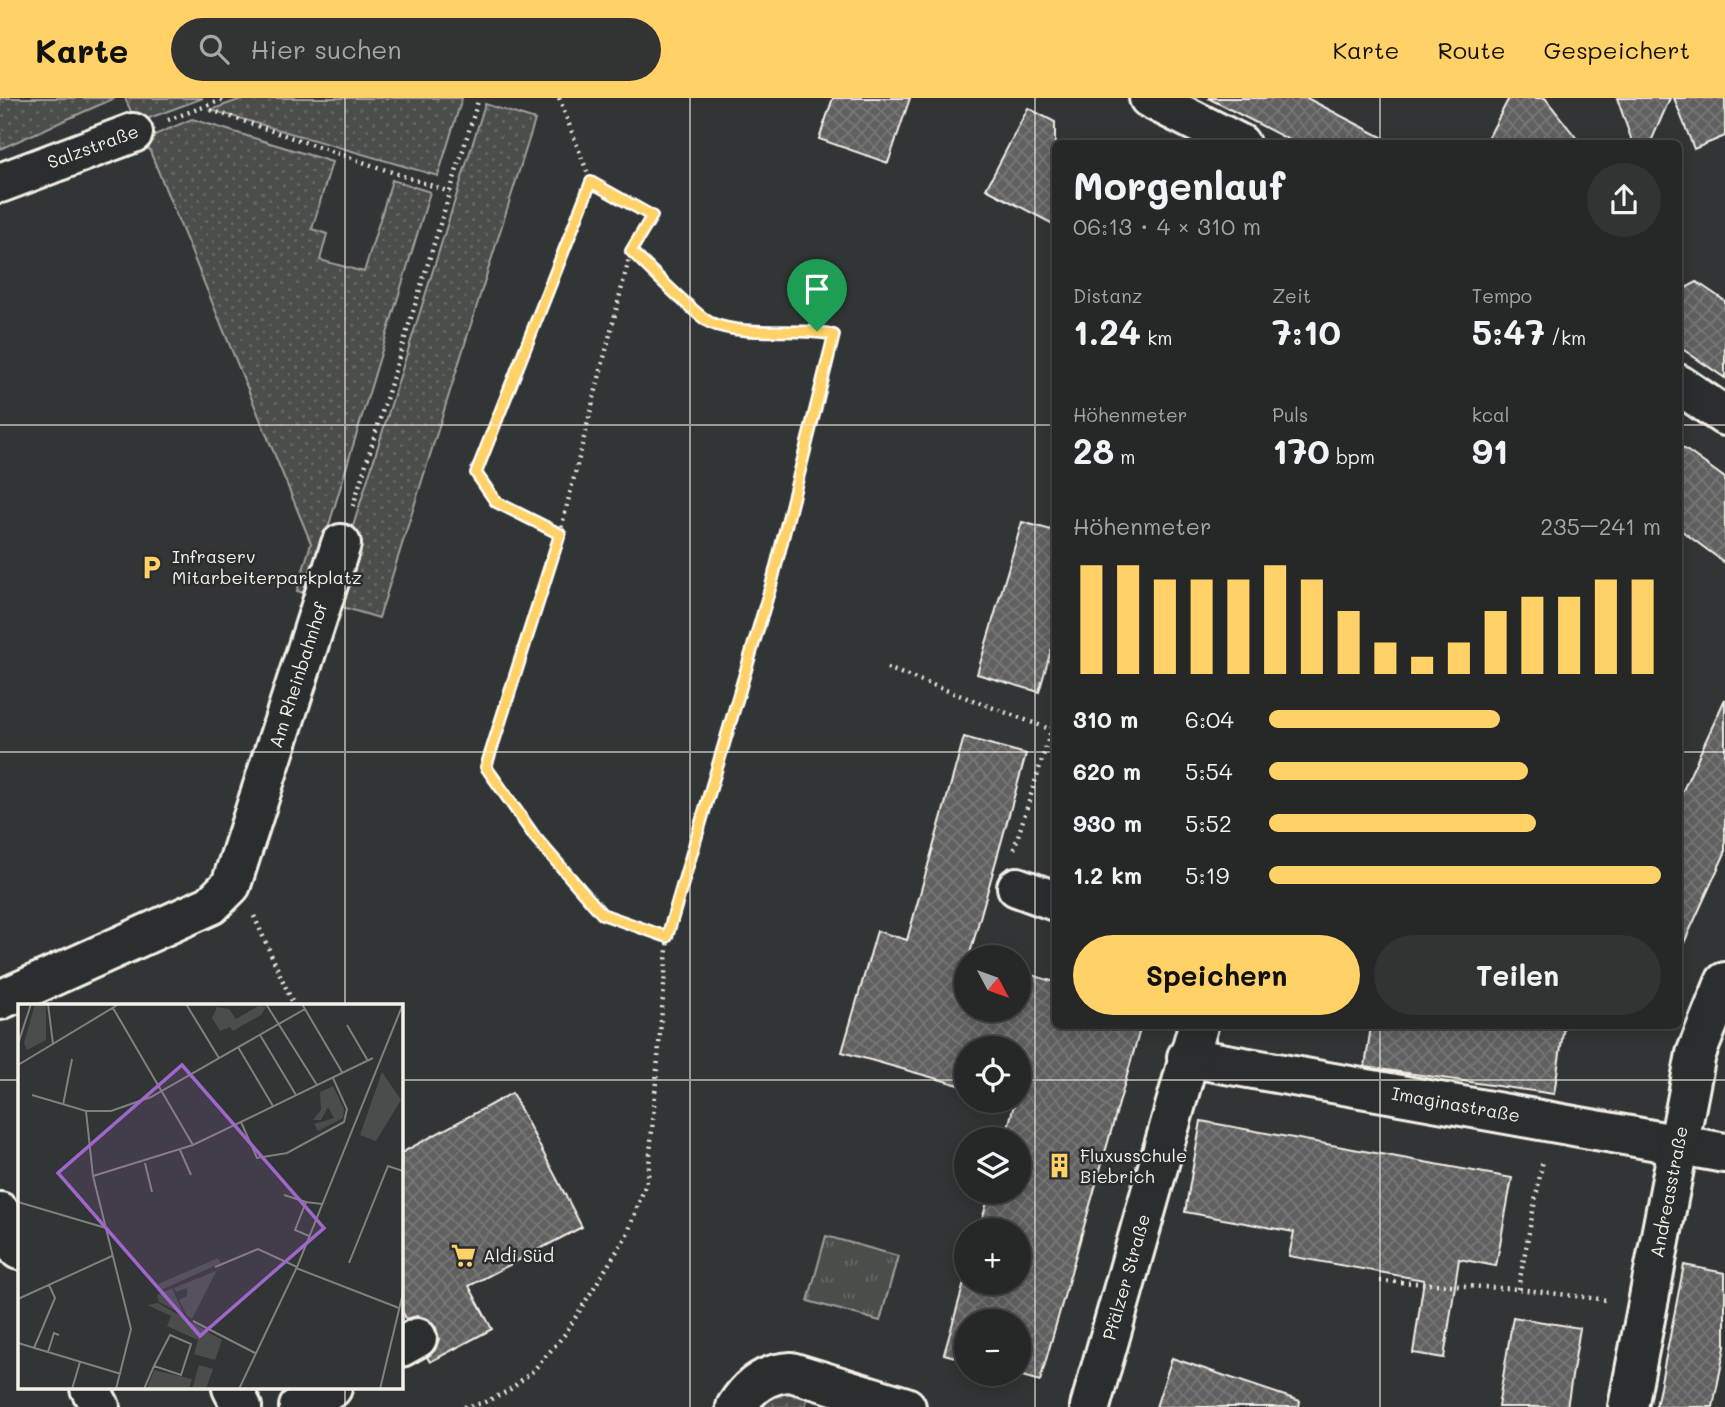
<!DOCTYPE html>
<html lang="de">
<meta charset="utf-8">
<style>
:root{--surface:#262828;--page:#323434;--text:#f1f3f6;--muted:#a4a6a8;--line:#424445;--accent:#ffd166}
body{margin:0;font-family:Mali,sans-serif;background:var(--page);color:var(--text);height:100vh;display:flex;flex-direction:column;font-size:26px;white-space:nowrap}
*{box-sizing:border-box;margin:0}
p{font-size:23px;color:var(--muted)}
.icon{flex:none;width:38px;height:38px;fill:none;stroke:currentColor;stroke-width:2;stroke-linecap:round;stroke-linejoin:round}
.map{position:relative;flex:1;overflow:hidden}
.sheet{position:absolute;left:1052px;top:42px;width:630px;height:889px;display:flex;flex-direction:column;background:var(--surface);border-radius:10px;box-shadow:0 4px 18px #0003,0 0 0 2px var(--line)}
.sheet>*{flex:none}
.needle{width:46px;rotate:131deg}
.buttons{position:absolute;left:954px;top:847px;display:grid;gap:14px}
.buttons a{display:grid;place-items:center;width:77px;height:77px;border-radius:50%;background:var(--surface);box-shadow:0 4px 18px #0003,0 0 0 2px var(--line);font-size:35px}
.pin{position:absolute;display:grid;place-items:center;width:60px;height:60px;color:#fff;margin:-72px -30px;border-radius:50% 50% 50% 0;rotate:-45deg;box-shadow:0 0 7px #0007}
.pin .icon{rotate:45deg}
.round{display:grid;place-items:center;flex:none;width:74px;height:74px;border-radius:37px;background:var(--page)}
.summary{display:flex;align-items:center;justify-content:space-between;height:119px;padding:0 21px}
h1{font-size:38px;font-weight:800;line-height:52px}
.figures{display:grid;grid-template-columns:repeat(3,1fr);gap:10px;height:119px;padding:7px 21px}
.figures div{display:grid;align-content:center}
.figures b{font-size:35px;font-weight:800}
.figures small{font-size:19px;font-weight:400}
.figures p{font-size:19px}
.chart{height:196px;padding:14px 21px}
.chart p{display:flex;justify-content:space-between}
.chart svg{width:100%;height:126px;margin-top:7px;stroke:var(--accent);stroke-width:6}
.action{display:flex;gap:14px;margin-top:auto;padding:14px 21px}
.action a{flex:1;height:80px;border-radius:42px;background:var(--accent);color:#111;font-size:28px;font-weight:800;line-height:80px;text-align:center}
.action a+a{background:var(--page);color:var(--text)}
ul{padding:0 21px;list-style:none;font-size:23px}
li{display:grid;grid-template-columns:112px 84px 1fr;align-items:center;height:52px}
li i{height:18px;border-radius:9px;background:var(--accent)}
header{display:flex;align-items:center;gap:42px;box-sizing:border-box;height:98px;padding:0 35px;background:var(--accent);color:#111}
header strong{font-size:33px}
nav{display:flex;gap:38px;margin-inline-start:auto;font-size:24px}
.search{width:490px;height:63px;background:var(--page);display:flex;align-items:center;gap:18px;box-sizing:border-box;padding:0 24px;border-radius:38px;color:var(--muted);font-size:26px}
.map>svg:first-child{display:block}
</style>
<header>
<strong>Karte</strong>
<div class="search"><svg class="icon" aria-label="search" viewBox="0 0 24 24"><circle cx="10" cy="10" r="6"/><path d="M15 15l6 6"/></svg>Hier suchen</div>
<nav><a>Karte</a><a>Route</a><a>Gespeichert</a></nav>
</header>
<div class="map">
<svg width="1725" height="1309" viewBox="0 0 1725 1309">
<defs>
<pattern id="grass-dots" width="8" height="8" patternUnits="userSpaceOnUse" patternTransform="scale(1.75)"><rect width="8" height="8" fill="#4b4d4c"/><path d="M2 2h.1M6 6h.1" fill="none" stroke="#666766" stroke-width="1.8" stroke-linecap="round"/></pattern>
<pattern id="park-tufts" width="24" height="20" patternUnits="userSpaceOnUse" patternTransform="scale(1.75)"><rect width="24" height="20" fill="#4b4d4c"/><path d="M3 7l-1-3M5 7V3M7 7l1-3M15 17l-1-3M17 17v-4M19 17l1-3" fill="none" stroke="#666766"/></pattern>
<pattern id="building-cross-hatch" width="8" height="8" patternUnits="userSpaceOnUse" patternTransform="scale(1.75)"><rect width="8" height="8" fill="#5f605f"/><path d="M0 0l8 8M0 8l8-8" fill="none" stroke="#777776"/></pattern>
</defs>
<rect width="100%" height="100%" fill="#323535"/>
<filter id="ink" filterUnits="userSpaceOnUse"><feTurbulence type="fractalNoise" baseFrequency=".0143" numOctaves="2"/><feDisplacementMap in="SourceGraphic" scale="14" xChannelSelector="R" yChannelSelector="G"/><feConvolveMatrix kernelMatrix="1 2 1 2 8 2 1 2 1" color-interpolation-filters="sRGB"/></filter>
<g filter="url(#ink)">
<!-- grass -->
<g fill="url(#grass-dots)" stroke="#a09f9a" stroke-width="2">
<polygon points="0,0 115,0 0,51"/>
<polygon points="125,0 203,0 136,25"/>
<polygon points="244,0 462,0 438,78 211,12"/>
<polygon points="485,6 535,22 379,520 329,505"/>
<polygon points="192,21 332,64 312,131 327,136 320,162 364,174 392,82 430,94 308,496 297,493 311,445 145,41"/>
<polygon points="794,1294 808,1298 805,1309 758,1309 774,1297"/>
</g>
<!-- park -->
<polygon fill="url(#park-tufts)" stroke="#a09f9a" stroke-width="2" points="826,1138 898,1158 880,1223 808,1203"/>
<!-- building -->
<g fill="url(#building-cross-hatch)" stroke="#f4f1e8" stroke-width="2">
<polygon points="833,0 910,0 888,65 819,41"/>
<polygon points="1208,0 1307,0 1395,46 1297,46"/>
<polygon points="1509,0 1545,0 1581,46 1485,46"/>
<polygon points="1617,0 1670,0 1650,46 1633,46"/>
<polygon points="1674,0 1725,0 1725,38 1694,51"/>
<polygon points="1028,10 1055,24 1055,127 986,91"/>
<polygon points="1697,184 1725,203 1725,280 1678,248 1678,194"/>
<polygon points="1678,346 1725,380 1725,465 1678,430"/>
<polygon points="1022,424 1055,433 1055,538 1039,594 977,576"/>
<polygon points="1725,601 1725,755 1678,858 1678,703"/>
<polygon points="964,639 1026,656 969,859 966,859 966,912 1018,912 1018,873 1055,884 1055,928 1141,928 1040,1283 1015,1276 1018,1276 1018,1223 966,1223 966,1262 944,1256 966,1178 966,1185 1018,1185 1018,1132 979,1132 990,1094 1018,1094 1018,1041 1005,1041 1015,1003 1018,1003 1018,950 966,950 966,989 842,954 877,833 907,842"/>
<polygon points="1371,928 1564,928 1554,996 1365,969"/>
<polygon points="512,995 582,1129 469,1188 492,1231 430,1264 427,1259 435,1252 439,1241 436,1230 428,1221 417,1218 406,1221 401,1211 401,1055"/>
<polygon points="1201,1023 1512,1080 1496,1168 1459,1161 1444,1260 1413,1255 1424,1182 1289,1158 1294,1134 1185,1114"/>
<polygon points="1684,1167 1725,1175 1725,1249 1713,1309 1656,1309"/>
<polygon points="1513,1219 1580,1230 1567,1309 1498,1309"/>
<polygon points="1172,1260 1300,1303 1299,1309 1156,1309"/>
</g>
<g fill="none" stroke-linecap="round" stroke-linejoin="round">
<defs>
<g id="minor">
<polyline points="1149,0 1240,46"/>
<polyline points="0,85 133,35"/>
<polyline points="1678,286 1725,318"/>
<polyline points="1017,789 1055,803"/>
<path id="s1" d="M0,902L211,807L231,787L341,446"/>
<path id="s2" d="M1187,959L1725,1055"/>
<polyline points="0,1114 19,1152"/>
<polyline points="401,1249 417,1240"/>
<polyline points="90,1290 100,1309"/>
<polyline points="232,1290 242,1309"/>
<polyline points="299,1309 332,1290"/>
<path d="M736,1309C749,1288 766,1275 791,1274L906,1309"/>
<path id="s3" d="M1090,1309L1198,928"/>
<path id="s4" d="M1628,1309L1696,956L1725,884"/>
</g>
</defs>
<!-- minor casing -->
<use href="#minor" stroke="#f4f1e8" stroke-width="44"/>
<!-- path -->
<g stroke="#f4f1e8" stroke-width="4.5" stroke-dasharray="2 5" stroke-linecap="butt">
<polyline points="559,0 591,84 476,375 496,404 560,435"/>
<polyline points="211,12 450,94"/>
<polyline points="168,22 227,0"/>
<polyline points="591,84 651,118 631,153"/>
<polyline points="353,408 479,0"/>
<polyline points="887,570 1055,633"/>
<polyline points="1014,751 1055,620"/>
<polyline points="254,818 294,908"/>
<polyline points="1380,1183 1518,1191 1608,1202"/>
<polyline points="1518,1191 1543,1062"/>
<path d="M464,1309L483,1305L508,1293L533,1273L565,1236L627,1137L648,1080L668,839L772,484L834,237C796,228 750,241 711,225C697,219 646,167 631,153L560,435L486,669L535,739L602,816L668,839"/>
</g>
<!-- minor -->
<use href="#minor" stroke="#2a2d2e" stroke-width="38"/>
</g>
</g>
<g fill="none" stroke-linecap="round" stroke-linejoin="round" filter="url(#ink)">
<defs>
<path id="route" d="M591,84L652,118L631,153C646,167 697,219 711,225C748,240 797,228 834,237L772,484L667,839L602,816L535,739L486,669L560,436L496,404L476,375Z"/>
</defs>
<!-- route casing -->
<use href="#route" stroke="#fff" stroke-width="14"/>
<!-- route -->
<use href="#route" stroke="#ffd166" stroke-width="9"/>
</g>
<!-- grid -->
<path fill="none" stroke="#f4f1e8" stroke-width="2" stroke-opacity="0.55" d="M345,0V908M690,0V1309M1035,0V1309M1380,0V46M0,327H1055M1678,327H1725M0,654H1055M1678,654H1725M1380,928V1309M0,982H19M401,982H966M1018,982H1725M345,1290V1309"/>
<!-- icons -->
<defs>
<symbol id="parking-bare" viewBox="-9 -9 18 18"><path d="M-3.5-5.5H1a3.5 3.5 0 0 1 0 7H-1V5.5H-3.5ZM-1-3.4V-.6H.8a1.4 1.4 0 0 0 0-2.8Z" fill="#ffd166" stroke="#2a2d2e" stroke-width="2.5" paint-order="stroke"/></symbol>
<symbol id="building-bare" viewBox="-9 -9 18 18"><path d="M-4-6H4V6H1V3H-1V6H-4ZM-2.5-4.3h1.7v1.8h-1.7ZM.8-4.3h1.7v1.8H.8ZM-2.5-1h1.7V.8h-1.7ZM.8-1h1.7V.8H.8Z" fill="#ffd166" stroke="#2a2d2e" stroke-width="2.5" paint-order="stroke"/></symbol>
<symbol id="supermarket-bare" viewBox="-9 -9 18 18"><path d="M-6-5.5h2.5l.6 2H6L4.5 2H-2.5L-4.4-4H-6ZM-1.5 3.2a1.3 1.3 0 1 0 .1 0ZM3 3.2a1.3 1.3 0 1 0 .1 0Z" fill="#ffd166" stroke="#2a2d2e" stroke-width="2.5" paint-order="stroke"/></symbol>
</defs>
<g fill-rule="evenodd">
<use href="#parking-bare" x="134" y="452" width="35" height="35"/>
<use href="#building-bare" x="1042" y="1050" width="35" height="35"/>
<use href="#supermarket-bare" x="446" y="1140" width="35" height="35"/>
</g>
<g text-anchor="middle" stroke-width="5" stroke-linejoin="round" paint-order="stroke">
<!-- street labels -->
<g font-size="18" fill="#f4f1e8" stroke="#2a2d2e">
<text transform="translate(93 49) rotate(-20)" y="6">Salzstraße</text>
<text dy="6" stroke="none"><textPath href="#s1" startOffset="480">Am Rheinbahnhof</textPath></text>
<text dy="6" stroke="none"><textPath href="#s2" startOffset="273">Imaginastraße</textPath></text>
<text dy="6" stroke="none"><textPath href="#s4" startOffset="219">Andreasstraße</textPath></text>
<text dy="6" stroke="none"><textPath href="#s3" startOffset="135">Pfälzer Straße</textPath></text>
</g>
<!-- poi labels -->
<g font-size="18" fill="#f4f1e8" stroke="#2a2d2e" text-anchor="start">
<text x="172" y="465">Infraserv<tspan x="172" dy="21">Mitarbeiterparkplatz</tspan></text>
<text x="1080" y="1064">Fluxusschule<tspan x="1080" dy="21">Biebrich</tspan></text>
<text x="483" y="1164">Aldi Süd</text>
</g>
</g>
<!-- overview -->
<g transform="translate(18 906)">
<rect width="385" height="385" fill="#323535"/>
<path d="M240,2L248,3L243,11L215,27L212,23L202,27L194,14L199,3L211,5L218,15ZM364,68L383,96L358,137L342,131ZM315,82L326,105L325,114L300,127L296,120L316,114L310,103L303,116H295L303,106L302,88ZM200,254L203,259L143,286L140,280ZM205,264L199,266L174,315L169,312L161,296L169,292V284L158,288L156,284ZM154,284L166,311L141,298L139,291ZM140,299L204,336L197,356L176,350L180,336L149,322L153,312L129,301ZM181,361L195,365L188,385H174ZM136,366L174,375L171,385H129Z" fill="#4b4d4c"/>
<path d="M17,0H28V36L9,46L6,39Z" fill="#4b4d4c"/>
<path fill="none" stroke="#80807d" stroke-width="2" d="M30,0L35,40M168,0L201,54M248,0L299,81M284,0L324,68M95,4L175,141M329,21L350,57M242,31L278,91M0,40L13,0M220,43L255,102M0,61L101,0M14,91L68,107H93L133,93L287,5M45,101L54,55M68,107L75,172L113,325L98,385M223,118L239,154L269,149L326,118L329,105L315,74M162,146L173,171M127,159L134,188M75,172L175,141L355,54M266,191L288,198M0,198L88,224M291,232L277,226L288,198L304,200M331,259L370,162L385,167M197,263L240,245L279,263M278,264L381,304M0,295L94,252M175,317L237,349M152,331L173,340L163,371L136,362ZM0,339L103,370M16,344L37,294L31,281M30,348L36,329L41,331M54,385L62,358M126,385L136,362M221,385L279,263L385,0M362,385L385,289"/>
<path fill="#9f67cb" fill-opacity="0.15" stroke="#9f67cb" stroke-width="3.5" d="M164,61L306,224L182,332L40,169Z"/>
<rect width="385" height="385" fill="none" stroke="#f4f1e8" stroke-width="3.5"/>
</g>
</svg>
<div class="buttons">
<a><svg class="needle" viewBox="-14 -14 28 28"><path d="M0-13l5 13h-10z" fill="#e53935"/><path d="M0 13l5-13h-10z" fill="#a4a6a8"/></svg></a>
<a><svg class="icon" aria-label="locate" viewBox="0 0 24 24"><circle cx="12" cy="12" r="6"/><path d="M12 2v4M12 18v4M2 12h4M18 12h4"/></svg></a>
<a><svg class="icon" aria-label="layers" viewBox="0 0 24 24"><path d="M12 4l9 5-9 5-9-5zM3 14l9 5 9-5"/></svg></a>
<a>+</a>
<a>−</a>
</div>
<div class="pin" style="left:817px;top:233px;background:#1e9e55"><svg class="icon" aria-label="arrive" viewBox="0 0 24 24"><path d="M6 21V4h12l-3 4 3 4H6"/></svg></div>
<section class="sheet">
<div class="summary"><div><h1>Morgenlauf</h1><p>06:13 · 4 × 310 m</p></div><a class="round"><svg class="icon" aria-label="share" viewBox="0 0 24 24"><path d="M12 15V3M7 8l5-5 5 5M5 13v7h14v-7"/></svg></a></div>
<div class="figures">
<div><p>Distanz</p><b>1.24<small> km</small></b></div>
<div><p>Zeit</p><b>7:10</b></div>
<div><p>Tempo</p><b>5:47<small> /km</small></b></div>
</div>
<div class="figures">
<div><p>Höhenmeter</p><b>28<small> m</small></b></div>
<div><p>Puls</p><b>170<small> bpm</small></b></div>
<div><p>kcal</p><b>91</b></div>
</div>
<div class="chart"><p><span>Höhenmeter</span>235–241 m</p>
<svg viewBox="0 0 160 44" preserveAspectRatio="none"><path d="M5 44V6M15 44V6M25 44V11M35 44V11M45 44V11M55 44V6M65 44V11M75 44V22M85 44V33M95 44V38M105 44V33M115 44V22M125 44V17M135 44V17M145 44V11M155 44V11"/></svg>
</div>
<ul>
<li><b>310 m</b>6:04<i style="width:59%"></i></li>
<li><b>620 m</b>5:54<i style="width:66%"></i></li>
<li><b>930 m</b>5:52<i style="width:68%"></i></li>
<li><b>1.2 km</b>5:19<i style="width:100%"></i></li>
</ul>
<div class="action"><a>Speichern</a><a>Teilen</a></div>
</section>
</div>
